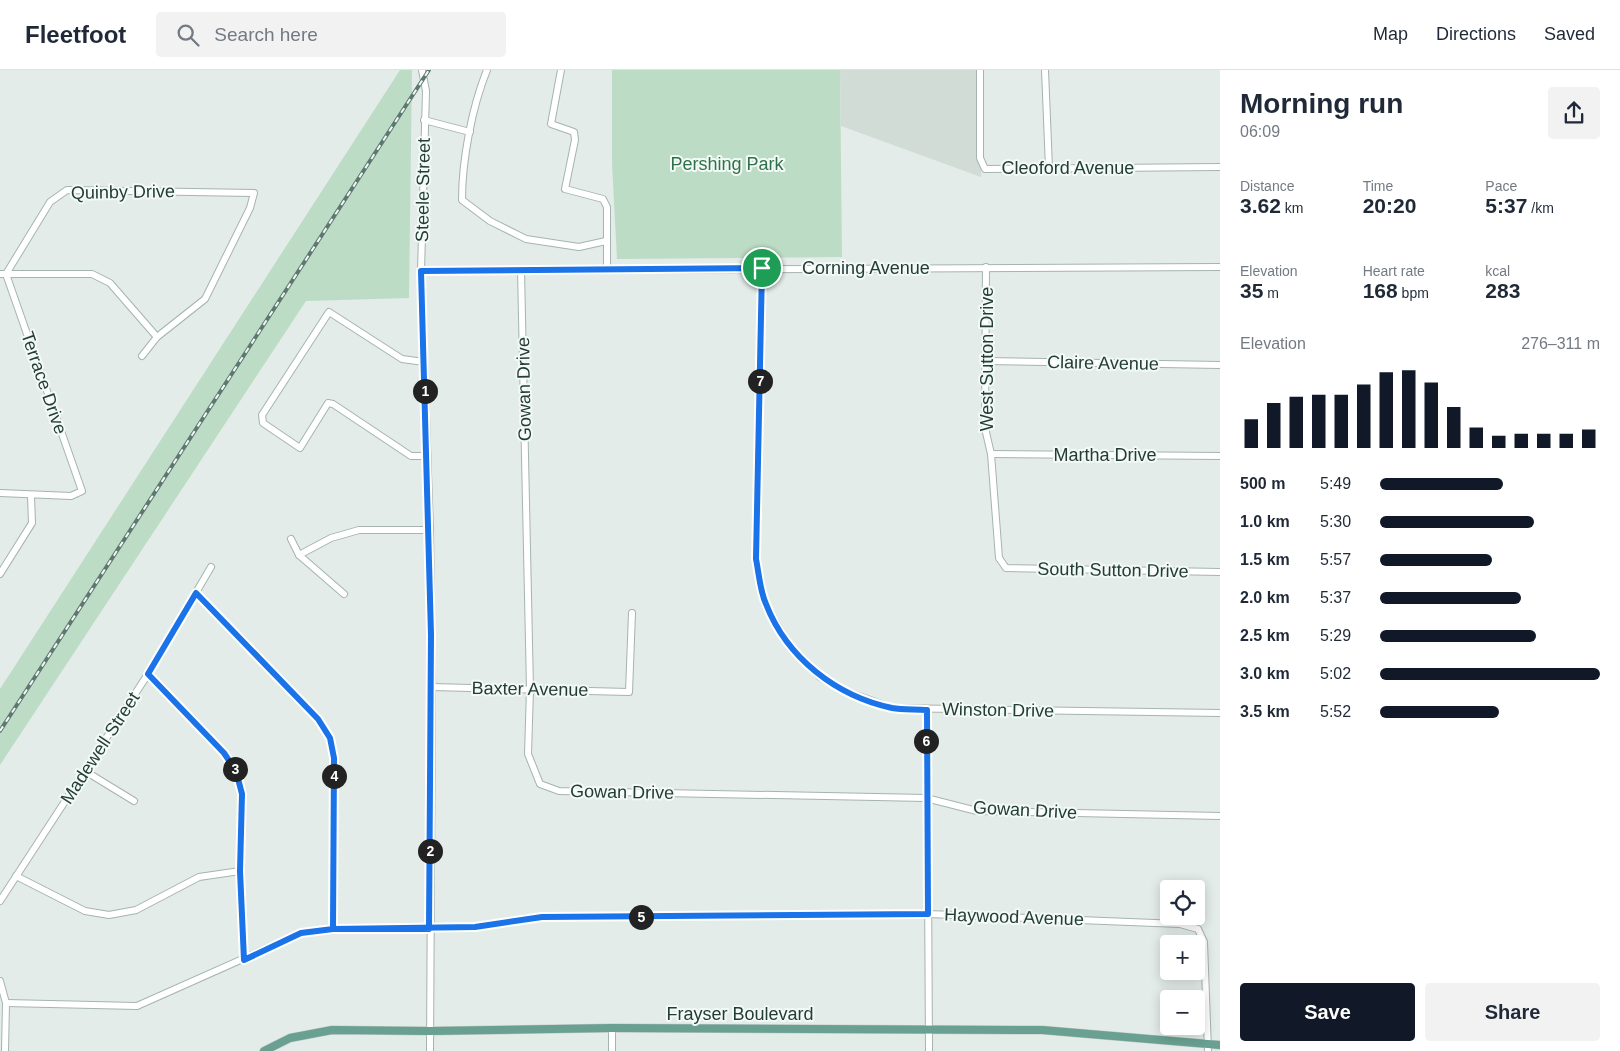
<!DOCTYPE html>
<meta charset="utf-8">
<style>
:root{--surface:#fff;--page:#f2f2f3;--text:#1f2937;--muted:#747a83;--line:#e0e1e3;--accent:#111827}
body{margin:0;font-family:Arial,sans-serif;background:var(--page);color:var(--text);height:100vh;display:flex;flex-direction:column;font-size:19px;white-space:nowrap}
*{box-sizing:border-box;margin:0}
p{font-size:16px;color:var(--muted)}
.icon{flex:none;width:28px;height:28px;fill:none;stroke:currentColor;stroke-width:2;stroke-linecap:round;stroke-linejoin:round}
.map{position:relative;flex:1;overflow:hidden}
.panel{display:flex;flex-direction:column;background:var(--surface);width:400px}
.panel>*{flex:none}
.controls{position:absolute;left:1160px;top:810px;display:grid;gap:10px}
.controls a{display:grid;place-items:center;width:45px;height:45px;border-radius:5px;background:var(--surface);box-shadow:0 2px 12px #0003;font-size:25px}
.pin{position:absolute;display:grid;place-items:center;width:42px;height:42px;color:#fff;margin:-21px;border:2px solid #fff;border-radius:50%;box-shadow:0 1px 5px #0007}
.km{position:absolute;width:25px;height:25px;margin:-12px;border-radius:50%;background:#222;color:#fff;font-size:14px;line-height:25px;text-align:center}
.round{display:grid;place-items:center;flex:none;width:52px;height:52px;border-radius:5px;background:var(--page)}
.overview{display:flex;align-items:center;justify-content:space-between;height:85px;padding:0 20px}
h1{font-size:28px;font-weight:700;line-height:38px}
.metrics{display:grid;grid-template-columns:repeat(3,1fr);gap:8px;height:85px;padding:5px 20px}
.metrics div{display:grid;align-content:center}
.metrics b{font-size:21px;font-weight:700}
.metrics small{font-size:14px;font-weight:400}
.metrics p{font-size:14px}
.chart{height:140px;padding:10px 20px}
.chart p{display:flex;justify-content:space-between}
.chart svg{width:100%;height:90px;margin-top:5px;stroke:var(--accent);stroke-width:6}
.button{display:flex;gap:10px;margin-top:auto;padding:10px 20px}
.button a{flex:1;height:58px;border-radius:5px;background:var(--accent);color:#fff;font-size:20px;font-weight:700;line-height:58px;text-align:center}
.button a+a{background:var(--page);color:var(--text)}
ul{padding:0 20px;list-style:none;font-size:16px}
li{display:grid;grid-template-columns:80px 60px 1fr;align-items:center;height:38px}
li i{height:12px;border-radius:6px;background:var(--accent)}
header{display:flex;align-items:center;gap:30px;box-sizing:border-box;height:70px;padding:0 25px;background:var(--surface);border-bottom:1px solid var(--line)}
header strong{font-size:24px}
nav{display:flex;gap:28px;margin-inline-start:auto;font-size:18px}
.search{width:350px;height:45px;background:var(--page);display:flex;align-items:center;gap:12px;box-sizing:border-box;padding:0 18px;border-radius:5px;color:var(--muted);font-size:19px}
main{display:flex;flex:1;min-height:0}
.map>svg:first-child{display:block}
</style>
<header>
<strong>Fleetfoot</strong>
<div class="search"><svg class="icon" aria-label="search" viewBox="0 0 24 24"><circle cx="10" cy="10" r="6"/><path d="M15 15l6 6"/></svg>Search here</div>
<nav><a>Map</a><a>Directions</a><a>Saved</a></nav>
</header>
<main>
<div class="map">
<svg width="1220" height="981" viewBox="0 0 1220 981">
<rect width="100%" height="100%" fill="#e3ece8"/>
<!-- built -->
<polygon fill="#d1dcd7" points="840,0 984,0 981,107 841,56"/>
<!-- green -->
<g fill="#bcdcc5">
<polygon points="400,0 412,0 409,228 306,231 0,695 0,619"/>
<polygon points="612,0 840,0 842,187 617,189 612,93"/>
</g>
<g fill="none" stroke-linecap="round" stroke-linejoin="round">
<defs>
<g id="minor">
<polyline points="422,0 426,21 421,201 430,460 432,617 430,981"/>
<path d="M487,0C472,37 462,90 462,130L490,151L526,169L579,177L606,171"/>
<polyline points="561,0 551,54 574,62 575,70 565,119 603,129 607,137 607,199"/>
<polyline points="980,0 980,88 985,99 1220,97"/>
<polyline points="1045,0 1049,98"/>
<polyline points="424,50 470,62"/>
<polyline points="986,197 985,358 991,384 999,488 1006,498 1220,502"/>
<polyline points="762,199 756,489 765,534 790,577 820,607 848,622 892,638 1220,643"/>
<polyline points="521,200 530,619 528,684 540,714 559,721 926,728 977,741 1220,746"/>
<polyline points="421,201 1220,197"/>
<polyline points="0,204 92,204 110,213 157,267"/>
<polyline points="985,291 1220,295"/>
<polyline points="424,292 402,289 329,242 262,345 263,353 300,378 328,333 333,334 411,386 427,386"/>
<polyline points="991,384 1220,386"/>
<polyline points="0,423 71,426 82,421 6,204 50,132 67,120 254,123 250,138 205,229 157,267 142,286"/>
<polyline points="291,469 299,485 344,524"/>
<polyline points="299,485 331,468 359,460 430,460"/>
<polyline points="0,504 32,453 31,426"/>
<polyline points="196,523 318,649 330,668 334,688 333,859"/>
<polyline points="148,604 224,683 236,701 242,724 240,801 244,890"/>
<polyline points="432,617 629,622 632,543"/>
<polyline points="927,640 929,981"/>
<polyline points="85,701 134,731"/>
<polyline points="16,806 85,841 109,845 136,840 199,807 240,801"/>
<polyline points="0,831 148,604 211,497"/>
<polyline points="0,911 6,933 5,981"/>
<polyline points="6,933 137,936 301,863 333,859 475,857 542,847 928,844 1180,854 1198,859 1204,872 1208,981"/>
<polyline points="612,958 612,981"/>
</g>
<polyline id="major" points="264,981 290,968 332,960 430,961 612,958 1042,960 1220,975"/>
</defs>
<!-- minor casing -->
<use href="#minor" stroke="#a6b4af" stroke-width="8"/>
<!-- major casing -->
<use href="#major" stroke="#c1c9c7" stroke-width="9"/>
<!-- minor -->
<use href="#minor" stroke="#fff" stroke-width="6"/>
<!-- major -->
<use href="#major" stroke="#69a092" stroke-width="8"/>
<defs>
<polyline id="rail" points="0,661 429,0"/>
</defs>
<!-- rail casing -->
<use href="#rail" stroke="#5e7871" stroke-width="4"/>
<!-- rail -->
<use href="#rail" stroke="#f3f9f6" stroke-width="2" stroke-dasharray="5.5" stroke-linecap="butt"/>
</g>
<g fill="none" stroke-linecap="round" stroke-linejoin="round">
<defs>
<path id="route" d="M762,198L421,201L431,565L429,859H333L301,863L244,890L240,801L242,724L236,701L224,683L148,604L196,523L318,649L330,668L334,688L333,859L475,857L542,847L928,844L927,640C915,639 903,640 892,638C836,626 787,588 766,534C760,521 759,504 756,489L762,198"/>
</defs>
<!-- route casing -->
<use href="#route" stroke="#fff" stroke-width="10"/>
<!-- route -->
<use href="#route" stroke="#1a73e8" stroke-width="6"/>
</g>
<g text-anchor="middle" stroke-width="4" stroke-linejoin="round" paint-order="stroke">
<!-- park labels -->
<g font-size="18" fill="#2f7249" stroke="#f3f9f6">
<text x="727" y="100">Pershing Park</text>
</g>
<!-- street labels -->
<g font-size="18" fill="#233d36" stroke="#f3f9f6">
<text x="1068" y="104">Cleoford Avenue</text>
<text transform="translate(423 120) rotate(-89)" y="6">Steele Street</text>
<text transform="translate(123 122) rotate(-1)" y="6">Quinby Drive</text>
<text x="866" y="204">Corning Avenue</text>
<text transform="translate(987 289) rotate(-90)" y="6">West Sutton Drive</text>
<text transform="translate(1103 293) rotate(1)" y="6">Claire Avenue</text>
<text transform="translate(44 313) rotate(71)" y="6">Terrace Drive</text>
<text transform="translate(524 319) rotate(-91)" y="6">Gowan Drive</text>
<text x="1105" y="391">Martha Drive</text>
<text transform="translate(1113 500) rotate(1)" y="6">South Sutton Drive</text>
<text transform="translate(530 619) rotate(1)" y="6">Baxter Avenue</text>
<text transform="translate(998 640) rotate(1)" y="6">Winston Drive</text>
<text transform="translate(100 678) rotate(-57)" y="6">Madewell Street</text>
<text transform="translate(622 722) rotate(1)" y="6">Gowan Drive</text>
<text transform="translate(1025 740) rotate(3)" y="6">Gowan Drive</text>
<text transform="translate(1014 847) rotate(2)" y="6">Haywood Avenue</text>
<text x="740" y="950">Frayser Boulevard</text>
</g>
</g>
</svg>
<div class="controls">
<a><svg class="icon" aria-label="locate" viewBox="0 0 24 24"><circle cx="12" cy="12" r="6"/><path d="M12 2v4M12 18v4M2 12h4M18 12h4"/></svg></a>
<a>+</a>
<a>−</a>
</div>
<div class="pin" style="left:762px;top:198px;background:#1e9e55"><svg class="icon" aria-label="arrive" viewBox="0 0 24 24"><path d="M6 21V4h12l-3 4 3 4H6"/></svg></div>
<b class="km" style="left:425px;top:321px">1</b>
<b class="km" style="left:430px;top:781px">2</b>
<b class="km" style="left:235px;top:699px">3</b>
<b class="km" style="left:334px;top:706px">4</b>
<b class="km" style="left:641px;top:847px">5</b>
<b class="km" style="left:926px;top:671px">6</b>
<b class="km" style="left:760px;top:311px">7</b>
</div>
<section class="panel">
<div class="overview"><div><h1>Morning run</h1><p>06:09</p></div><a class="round"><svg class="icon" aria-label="share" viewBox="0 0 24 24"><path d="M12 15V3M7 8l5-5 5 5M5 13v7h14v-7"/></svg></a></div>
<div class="metrics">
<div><p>Distance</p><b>3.62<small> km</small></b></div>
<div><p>Time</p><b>20:20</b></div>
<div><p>Pace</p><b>5:37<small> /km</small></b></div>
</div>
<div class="metrics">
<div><p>Elevation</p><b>35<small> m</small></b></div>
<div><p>Heart rate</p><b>168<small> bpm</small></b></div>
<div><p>kcal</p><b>283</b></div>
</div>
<div class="chart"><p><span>Elevation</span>276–311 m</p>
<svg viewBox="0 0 160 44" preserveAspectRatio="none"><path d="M5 44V30M15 44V22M25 44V19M35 44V18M45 44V18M55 44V13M65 44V7M75 44V6M85 44V12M95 44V24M105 44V34M115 44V38M125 44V37M135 44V37M145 44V37M155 44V35"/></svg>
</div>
<ul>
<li><b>500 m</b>5:49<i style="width:56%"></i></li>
<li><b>1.0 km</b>5:30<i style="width:70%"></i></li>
<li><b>1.5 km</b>5:57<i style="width:51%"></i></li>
<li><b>2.0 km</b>5:37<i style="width:64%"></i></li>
<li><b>2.5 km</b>5:29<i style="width:71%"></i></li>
<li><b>3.0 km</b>5:02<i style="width:100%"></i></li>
<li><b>3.5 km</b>5:52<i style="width:54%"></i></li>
</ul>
<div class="button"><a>Save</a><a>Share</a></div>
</section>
</main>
